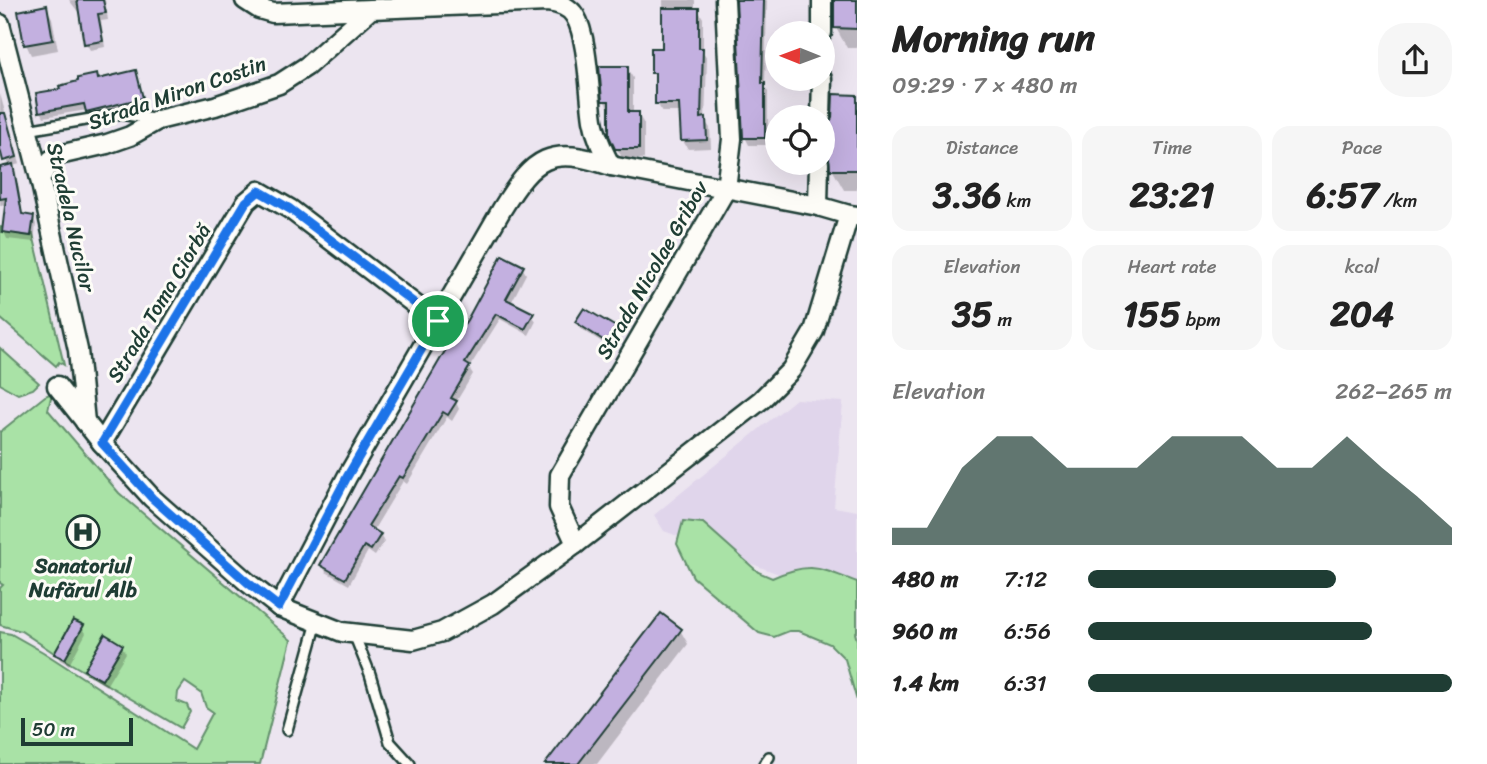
<!DOCTYPE html>
<meta charset="utf-8">
<style>
:root{--surface:#fff;--page:#f6f6f6;--text:#222;--muted:#767676;--accent:#1f3d34}
body{margin:0;font-family:Sriracha,sans-serif;background:var(--page);color:var(--text);height:100vh;display:flex;flex-direction:column;font-size:26px;white-space:nowrap}
*{box-sizing:border-box;margin:0}
p{font-size:23px;color:var(--muted)}
.icon{flex:none;width:38px;height:38px;fill:none;stroke:currentColor;stroke-width:2;stroke-linecap:round;stroke-linejoin:round}
.map{position:relative;flex:1;overflow:hidden}
.panel{display:flex;flex-direction:column;background:var(--surface);width:630px}
.panel>*{flex:none}
.needle{width:46px;rotate:271deg}
.controls{position:absolute;left:765px;top:21px;display:grid;gap:14px}
.controls a{display:grid;place-items:center;width:70px;height:70px;border-radius:50%;background:var(--surface);box-shadow:0 7px 28px #0002;font-size:35px}
.scale{position:absolute;left:21px;bottom:18px;width:112px;box-sizing:border-box;padding-left:7px;border:4px solid #1f3d34;border-top:0;font-size:19px;line-height:24px;white-space:nowrap;color:#1f3d34;-webkit-text-stroke:5px #fdfcf7;paint-order:stroke}
.pin{position:absolute;display:grid;place-items:center;width:60px;height:60px;color:#fff;margin:-30px;border:4px solid #fff;border-radius:50%;box-shadow:0 2px 7px #0007}
.round{display:grid;place-items:center;flex:none;width:74px;height:74px;border-radius:28px;background:var(--page)}
.summary{display:flex;align-items:center;justify-content:space-between;height:119px;padding:0 35px}
h1{font-size:38px;font-weight:700;line-height:52px}
.metrics{display:grid;grid-template-columns:repeat(3,1fr);gap:10px;height:119px;padding:7px 35px}
.metrics div{display:grid;align-content:center;border-radius:18px;background:var(--page);text-align:center}
.metrics b{font-size:35px;font-weight:700}
.metrics small{font-size:19px;font-weight:400}
.metrics p{font-size:19px}
.chart{height:196px;padding:14px 35px}
.chart p{display:flex;justify-content:space-between}
.chart svg{width:100%;height:126px;margin-top:7px;fill:var(--accent);opacity:.7}
ul{padding:0 35px;list-style:none;font-size:23px}
li{display:grid;grid-template-columns:112px 84px 1fr;align-items:center;height:52px}
li i{height:18px;border-radius:9px;background:var(--accent)}
main{display:flex;flex:1;min-height:0}
.map>svg:first-child{display:block}
</style>
<main>
<div class="map">
<svg width="857" height="764" viewBox="0 0 857 764">
<rect width="100%" height="100%" fill="#ece5f0"/>
<filter id="ink" filterUnits="userSpaceOnUse"><feTurbulence type="fractalNoise" baseFrequency=".0143" numOctaves="2"/><feDisplacementMap in="SourceGraphic" scale="14" xChannelSelector="R" yChannelSelector="G"/><feConvolveMatrix kernelMatrix="1 2 1 2 8 2 1 2 1" color-interpolation-filters="sRGB"/></filter>
<g filter="url(#ink)">
<!-- built -->
<polygon fill="#e0d5eb" points="796,399 843,402 834,507 857,511 857,666 803,583 664,531 654,515"/>
<!-- green -->
<g fill="#a9e2a6" stroke="#64906d" stroke-width="2" fill-rule="evenodd">
<polygon points="0,227 33,234 64,365 59,362 56,366 0,318"/>
<polygon points="0,348 39,383 33,389 18,394 0,384"/>
<path d="M52,393L48,410L119,493L291,640L260,764H0V632L11,634L43,652L193,749L213,712L206,707L201,693L185,682L178,692L177,701L187,705L190,712L181,728L63,659L21,631L0,625V588L3,585L0,583V432L45,396ZM73,620L83,626L65,659L55,653ZM123,645L102,680L84,670Z"/>
<path d="M683,521L703,523L758,572L772,578C811,561 819,568 857,582V631L855,633L857,640V701L845,659L830,644L799,631H789L774,637L759,633L693,577L677,544Z"/>
</g>
<!-- shadow -->
<g fill="#0003">
<polygon points="69,0 105,0 108,20 101,21 105,47 90,50 86,43 79,13"/>
<polygon points="663,0 695,0 695,10 698,10 703,18 703,52 707,58 705,121 710,128 711,148 688,149 683,141 681,112 662,112 657,103 657,80 653,73 664,49"/>
<polygon points="738,0 767,0 765,86 768,92 768,145 749,145 745,137"/>
<polygon points="836,0 857,0 857,48 847,48 836,28"/>
<polygon points="46,7 52,18 58,50 31,55 26,44"/>
<polygon points="627,68 633,78 633,114 638,114 644,124 644,159 623,159 617,149 610,111 604,100"/>
<polygon points="135,72 145,104 91,117 87,110 44,117 41,111 62,90"/>
<polygon points="0,94 20,164 12,166 16,172 23,216 33,217 36,224 34,242 7,239 4,232 7,205 0,206 0,168 9,167 0,142"/>
<polygon points="857,97 857,190 844,190 832,169 831,160"/>
<polygon points="522,267 526,274 511,303 532,315 536,321 529,335 500,319 469,368 473,374 456,402 459,409 452,421 447,417 407,484 403,481 373,531 380,535 384,542 375,556 368,551 349,585 326,572 322,565"/>
<polygon points="577,322 614,328 618,335 610,347 581,329"/>
<polygon points="82,627 86,633 69,665 60,660 56,654"/>
<polygon points="680,630 688,644 597,764 547,764"/>
<polygon points="122,647 126,653 106,686 90,676 86,670"/>
</g>
<!-- building -->
<g fill="#c3b0e0" stroke="#1f3d34" stroke-width="2">
<polygon points="77,0 103,0 106,13 98,14 103,41 84,44"/>
<polygon points="736,0 764,0 762,83 765,83 765,138 743,138"/>
<polygon points="834,0 857,0 857,29 834,28"/>
<polygon points="47,5 53,40 24,45 18,11"/>
<polygon points="662,8 699,8 699,48 703,48 701,118 706,117 707,140 681,141 679,104 655,104 655,73 651,73 651,48 662,48"/>
<polygon points="599,66 628,66 628,112 639,112 639,149 615,149 609,136 609,101 602,101"/>
<polygon points="136,70 143,98 86,112 84,104 39,112 36,93 60,89 59,86 78,81 78,78 97,74 98,79"/>
<polygon points="833,94 857,95 857,170 830,170 829,158 826,154 826,127 832,118"/>
<polygon points="0,113 5,113 17,157 3,161 0,149"/>
<polygon points="13,164 22,214 34,216 31,236 2,232 6,198 0,199 0,167"/>
<polygon points="502,255 524,266 506,299 534,313 525,329 496,314 465,363 470,366 451,398 457,401 448,415 443,412 403,478 399,476 368,526 381,534 371,550 364,546 345,579 320,565 445,351 467,320"/>
<polygon points="584,308 616,327 606,342 575,322"/>
<polygon points="661,613 682,629 578,764 545,764"/>
<polygon points="73,620 84,625 65,659 54,654"/>
<polygon points="105,634 123,645 102,680 84,670"/>
</g>
<g fill="none" stroke-linecap="round" stroke-linejoin="round">
<defs>
<g id="lane">
<polyline points="27,130 120,114 153,119"/>
<polyline points="354,634 370,674 390,742 410,764"/>
<polyline points="287,730 317,622"/>
<polyline points="764,764 769,757"/>
</g>
<g id="street">
<polyline points="245,0 259,9 273,13 371,9"/>
<polyline points="0,24 40,179 78,350 85,422"/>
<polyline points="822,33 822,0"/>
<polyline points="821,117 822,79"/>
<path d="M40,179L51,160L59,155L107,144L130,136L158,120L215,106L279,84L307,66L371,9L547,2C558,3 569,6 575,16C588,37 589,94 593,120C596,137 603,151 611,166"/>
<polyline points="818,206 819,163"/>
<polyline points="57,386 102,443 152,498 247,582 279,607 342,632 413,640 442,632 493,604 576,544 761,400 791,370 814,331 849,215 857,216"/>
<polyline points="102,443 246,202 259,191 290,209 438,322"/>
<polyline points="576,544 559,507 560,475 726,189 732,139 725,0"/>
<path d="M279,607L347,477L502,209C534,157 550,145 611,166L818,206L849,215"/>
</g>
</defs>
<!-- lane casing -->
<use href="#lane" stroke="#1f3d34" stroke-width="14"/>
<!-- street casing -->
<use href="#street" stroke="#1f3d34" stroke-width="23"/>
<!-- lane -->
<use href="#lane" stroke="#fdfcf7" stroke-width="9"/>
<!-- street -->
<use href="#street" stroke="#fdfcf7" stroke-width="18"/>
</g>
</g>
<g fill="none" stroke-linecap="round" stroke-linejoin="round" filter="url(#ink)">
<defs>
<polygon id="route" points="259,191 290,209 438,321 347,477 279,607 247,582 152,498 102,443 246,202"/>
</defs>
<!-- route casing -->
<use href="#route" stroke="#fff" stroke-width="14"/>
<!-- route -->
<use href="#route" stroke="#1a73e8" stroke-width="9"/>
</g>
<!-- icons -->
<defs>
<symbol id="hospital-ring" viewBox="-11 -11 22 22"><circle r="9.5" fill="#fdfcf7" stroke="#1f3d34" stroke-width="1.5"/><path d="M-5-5h3v3.5h4V-5h3V5h-3V1.5h-4V5h-3Z" fill="#1f3d34"/></symbol>
</defs>
<g fill-rule="evenodd">
<use href="#hospital-ring" x="64" y="513" width="38" height="38"/>
</g>
<g text-anchor="middle" stroke-width="6" stroke-linejoin="round" paint-order="stroke">
<!-- street labels -->
<g font-size="21" fill="#1f3d34" stroke="#fdfcf7">
<text transform="translate(177 93) rotate(-19)" y="7">Strada Miron Costin</text>
<text transform="translate(71 217) rotate(77)" y="7">Stradela Nucilor</text>
<text transform="translate(652 270) rotate(-60)" y="7">Strada Nicolae Gribov</text>
<text transform="translate(159 303) rotate(-59)" y="7">Strada Toma Ciorbă</text>
</g>
<!-- poi labels -->
<g font-size="21" font-weight="bold" fill="#1f3d34" stroke="#fdfcf7">
<text x="83" y="573">Sanatoriul<tspan x="83" dy="24">Nufărul Alb</tspan></text>
</g>
</g>
</svg>
<div class="controls">
<a><svg class="needle" viewBox="-14 -14 28 28"><path d="M0-13l5 13h-10z" fill="#e53935"/><path d="M0 13l5-13h-10z" fill="#767676"/></svg></a>
<a><svg class="icon" aria-label="locate" viewBox="0 0 24 24"><circle cx="12" cy="12" r="6"/><path d="M12 2v4M12 18v4M2 12h4M18 12h4"/></svg></a>
</div>
<div class="scale">50 m</div>
<div class="pin" style="left:438px;top:321px;background:#1e9e55"><svg class="icon" aria-label="arrive" viewBox="0 0 24 24"><path d="M6 21V4h12l-3 4 3 4H6"/></svg></div>
</div>
<section class="panel">
<div class="summary"><div><h1>Morning run</h1><p>09:29 · 7 × 480 m</p></div><a class="round"><svg class="icon" aria-label="share" viewBox="0 0 24 24"><path d="M12 15V3M7 8l5-5 5 5M5 13v7h14v-7"/></svg></a></div>
<div class="metrics">
<div><p>Distance</p><b>3.36<small> km</small></b></div>
<div><p>Time</p><b>23:21</b></div>
<div><p>Pace</p><b>6:57<small> /km</small></b></div>
</div>
<div class="metrics">
<div><p>Elevation</p><b>35<small> m</small></b></div>
<div><p>Heart rate</p><b>155<small> bpm</small></b></div>
<div><p>kcal</p><b>204</b></div>
</div>
<div class="chart"><p><span>Elevation</span>262–265 m</p>
<svg viewBox="0 0 160 44" preserveAspectRatio="none"><path d="M0 44V38L10 38L20 17L30 6L40 6L50 17L60 17L70 17L80 6L90 6L100 6L110 17L120 17L130 6L140 17L150 27L160 38V44z"/></svg>
</div>
<ul>
<li><b>480 m</b>7:12<i style="width:68%"></i></li>
<li><b>960 m</b>6:56<i style="width:78%"></i></li>
<li><b>1.4 km</b>6:31<i style="width:100%"></i></li>
</ul>
</section>
</main>
